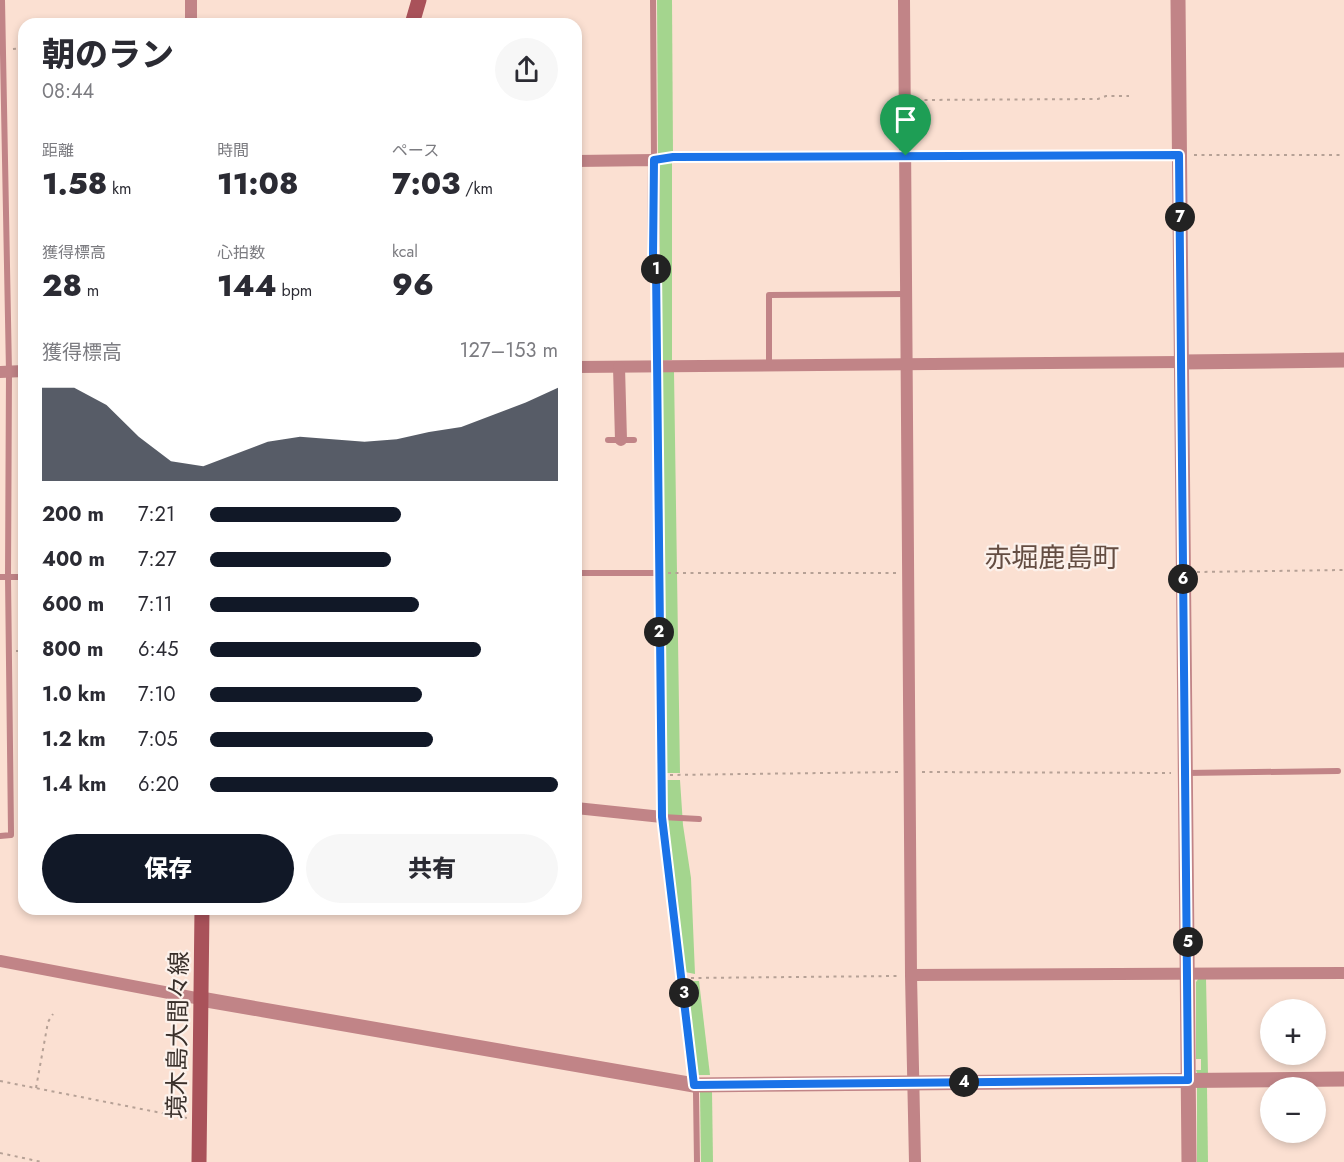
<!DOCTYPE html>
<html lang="ja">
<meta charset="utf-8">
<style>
:root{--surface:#fff;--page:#f7f7f7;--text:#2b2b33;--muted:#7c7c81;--accent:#111827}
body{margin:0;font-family:Jost,"Noto Sans JP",sans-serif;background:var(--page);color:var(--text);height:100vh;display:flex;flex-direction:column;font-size:22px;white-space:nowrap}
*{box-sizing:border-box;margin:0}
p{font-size:20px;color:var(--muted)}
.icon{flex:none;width:33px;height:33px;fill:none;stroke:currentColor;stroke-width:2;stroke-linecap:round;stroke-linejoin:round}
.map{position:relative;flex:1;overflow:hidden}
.details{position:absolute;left:18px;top:18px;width:564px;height:897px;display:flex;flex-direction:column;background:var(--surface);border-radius:18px;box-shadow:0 3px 9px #0003}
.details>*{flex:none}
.controls{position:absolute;left:1260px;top:999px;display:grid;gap:12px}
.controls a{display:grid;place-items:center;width:66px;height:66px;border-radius:50%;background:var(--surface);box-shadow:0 3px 9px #0003;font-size:30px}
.pin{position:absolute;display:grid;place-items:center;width:51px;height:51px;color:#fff;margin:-62px -26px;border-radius:50% 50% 50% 0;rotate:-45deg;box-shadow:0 0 6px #0007}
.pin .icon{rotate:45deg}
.km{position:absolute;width:30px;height:30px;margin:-15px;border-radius:50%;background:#222;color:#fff;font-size:16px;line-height:30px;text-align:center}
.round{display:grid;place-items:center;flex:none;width:63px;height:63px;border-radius:32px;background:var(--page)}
.summary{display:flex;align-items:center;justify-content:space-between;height:102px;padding:0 24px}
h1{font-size:33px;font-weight:800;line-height:45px}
.stats{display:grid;grid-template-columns:repeat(3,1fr);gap:9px;height:102px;padding:6px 24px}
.stats div{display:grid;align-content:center}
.stats b{font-size:30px;font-weight:800}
.stats small{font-size:16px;font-weight:400}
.stats p{font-size:16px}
.chart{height:168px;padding:12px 24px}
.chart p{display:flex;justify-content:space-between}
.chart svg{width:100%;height:108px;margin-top:6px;fill:var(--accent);opacity:.7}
.action{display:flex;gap:12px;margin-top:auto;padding:12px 24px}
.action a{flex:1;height:69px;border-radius:36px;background:var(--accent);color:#fff;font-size:24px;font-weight:800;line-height:69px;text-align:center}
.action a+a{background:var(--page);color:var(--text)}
ul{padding:0 24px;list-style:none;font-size:20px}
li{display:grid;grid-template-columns:96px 72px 1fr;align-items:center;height:45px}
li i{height:15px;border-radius:8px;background:var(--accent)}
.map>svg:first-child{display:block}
</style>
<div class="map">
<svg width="1344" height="1162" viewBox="0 0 1344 1162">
<rect width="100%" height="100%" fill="#fbe0d2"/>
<!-- green -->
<g fill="#a4d58e">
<polygon points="657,0 672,0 673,154 658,156"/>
<polygon points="672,159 672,360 661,361 659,163"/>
<polygon points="660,372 674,372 680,773 667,773 664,770 663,579 665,571 663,565"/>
<polygon points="667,780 680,780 683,825 691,878 695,974 685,972 665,811 665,784"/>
<polygon points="1199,978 1206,978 1208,1075 1197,1073 1196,1070 1201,1070 1201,1059 1196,1059 1196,982"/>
<polygon points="686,981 699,981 710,1075 697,1075"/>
<polygon points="1197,1087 1207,1087 1208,1162 1197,1162"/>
<polygon points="712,1091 713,1162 701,1162 700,1092"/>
</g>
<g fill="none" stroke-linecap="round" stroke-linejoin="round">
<!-- path -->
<g stroke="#b6a196" stroke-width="2" stroke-dasharray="3 4.5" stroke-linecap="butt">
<polyline points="13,49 24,48"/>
<polyline points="917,100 1098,99 1106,96 1129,96"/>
<polyline points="1194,155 1344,155"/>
<polyline points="918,157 1167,156"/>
<polyline points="1197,572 1344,570"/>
<polyline points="668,573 896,573"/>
<polyline points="16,651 24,651"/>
<polyline points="922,772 1171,773"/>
<polyline points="670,775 898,772"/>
<polyline points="691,978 898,976"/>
<polyline points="0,1081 187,1118"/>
<polyline points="36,1088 48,1022 53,1014"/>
<polyline points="0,1153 42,1162"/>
</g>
<!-- service -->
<g stroke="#c18487" stroke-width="6">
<polyline points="653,0 654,160 673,157 906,156"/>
<polyline points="653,257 656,267 662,817 696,1093 697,1162"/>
<polyline points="769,366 769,295 907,294"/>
<polyline points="608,440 634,440"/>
<polyline points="576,573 658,573"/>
<polyline points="0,577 24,577"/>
<polyline points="1186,773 1338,771"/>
<polyline points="662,817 699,819"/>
<polyline points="0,836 11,835 11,832 8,577 9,372 2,0"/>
</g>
<!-- minor -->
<g stroke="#c18487" stroke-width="12">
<polyline points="191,0 191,24"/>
<polyline points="904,0 911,975 915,1162"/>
<polyline points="576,161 654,160 653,257"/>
<polyline points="576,367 1181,362"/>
<polyline points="619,367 621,440"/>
<polyline points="0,372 24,371"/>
<polyline points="576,808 662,817"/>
<polyline points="0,961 201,999"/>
<polyline points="911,975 1344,973"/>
</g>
<!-- tertiary -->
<g stroke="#c18487" stroke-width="15">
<polyline points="1178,0 1189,1162"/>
<polyline points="1181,362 1344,360"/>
<polyline points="201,999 694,1085 1344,1079"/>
</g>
<!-- secondary -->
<g stroke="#a9525a" stroke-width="15">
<polyline points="412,24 419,0"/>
<polyline points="199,1162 202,909"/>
</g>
</g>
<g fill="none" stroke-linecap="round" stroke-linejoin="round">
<defs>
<polygon id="route" points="1179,155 1188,1080 694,1085 662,817 656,267 653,257 654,160 673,157"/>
</defs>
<!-- route casing -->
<use href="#route" stroke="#fff" stroke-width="12"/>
<!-- route -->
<use href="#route" stroke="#1a73e8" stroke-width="8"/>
</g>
<g text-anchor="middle" stroke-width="4.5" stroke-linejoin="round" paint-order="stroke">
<!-- street labels -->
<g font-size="24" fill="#392f2a" stroke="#fcf1eb">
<text transform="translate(178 1035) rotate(-89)" y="8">境木島大間々線</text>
</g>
<!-- quarter labels -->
<g font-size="27" fill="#644d42" stroke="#fcf1eb">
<text x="1052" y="567">赤堀鹿島町</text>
</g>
</g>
</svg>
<div class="controls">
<a>+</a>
<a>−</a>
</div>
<div class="pin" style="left:906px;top:156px;background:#1e9e55"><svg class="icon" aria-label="arrive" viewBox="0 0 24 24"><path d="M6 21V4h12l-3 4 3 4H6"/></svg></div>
<b class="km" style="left:656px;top:269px">1</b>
<b class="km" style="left:659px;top:632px">2</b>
<b class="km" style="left:684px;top:993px">3</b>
<b class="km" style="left:964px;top:1082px">4</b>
<b class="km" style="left:1188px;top:942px">5</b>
<b class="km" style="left:1183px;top:579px">6</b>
<b class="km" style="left:1180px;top:217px">7</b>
<section class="details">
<div class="summary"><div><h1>朝のラン</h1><p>08:44</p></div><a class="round"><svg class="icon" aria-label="share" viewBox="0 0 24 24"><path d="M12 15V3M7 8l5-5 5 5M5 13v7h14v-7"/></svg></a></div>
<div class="stats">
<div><p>距離</p><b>1.58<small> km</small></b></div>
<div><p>時間</p><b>11:08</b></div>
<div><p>ペース</p><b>7:03<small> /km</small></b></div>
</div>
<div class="stats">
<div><p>獲得標高</p><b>28<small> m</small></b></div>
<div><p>心拍数</p><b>144<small> bpm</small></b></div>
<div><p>kcal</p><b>96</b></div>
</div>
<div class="chart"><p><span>獲得標高</span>127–153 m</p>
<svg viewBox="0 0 160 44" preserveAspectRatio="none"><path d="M0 44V6L10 6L20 13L30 26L40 36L50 38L60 33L70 28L80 26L90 27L100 28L110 27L120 24L130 22L140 17L150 12L160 6V44z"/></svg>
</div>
<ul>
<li><b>200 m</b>7:21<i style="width:55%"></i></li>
<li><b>400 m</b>7:27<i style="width:52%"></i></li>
<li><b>600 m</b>7:11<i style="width:60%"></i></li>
<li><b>800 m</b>6:45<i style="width:78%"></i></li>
<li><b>1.0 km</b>7:10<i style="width:61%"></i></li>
<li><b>1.2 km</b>7:05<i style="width:64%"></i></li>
<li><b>1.4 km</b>6:20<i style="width:100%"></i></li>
</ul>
<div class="action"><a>保存</a><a>共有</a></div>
</section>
</div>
